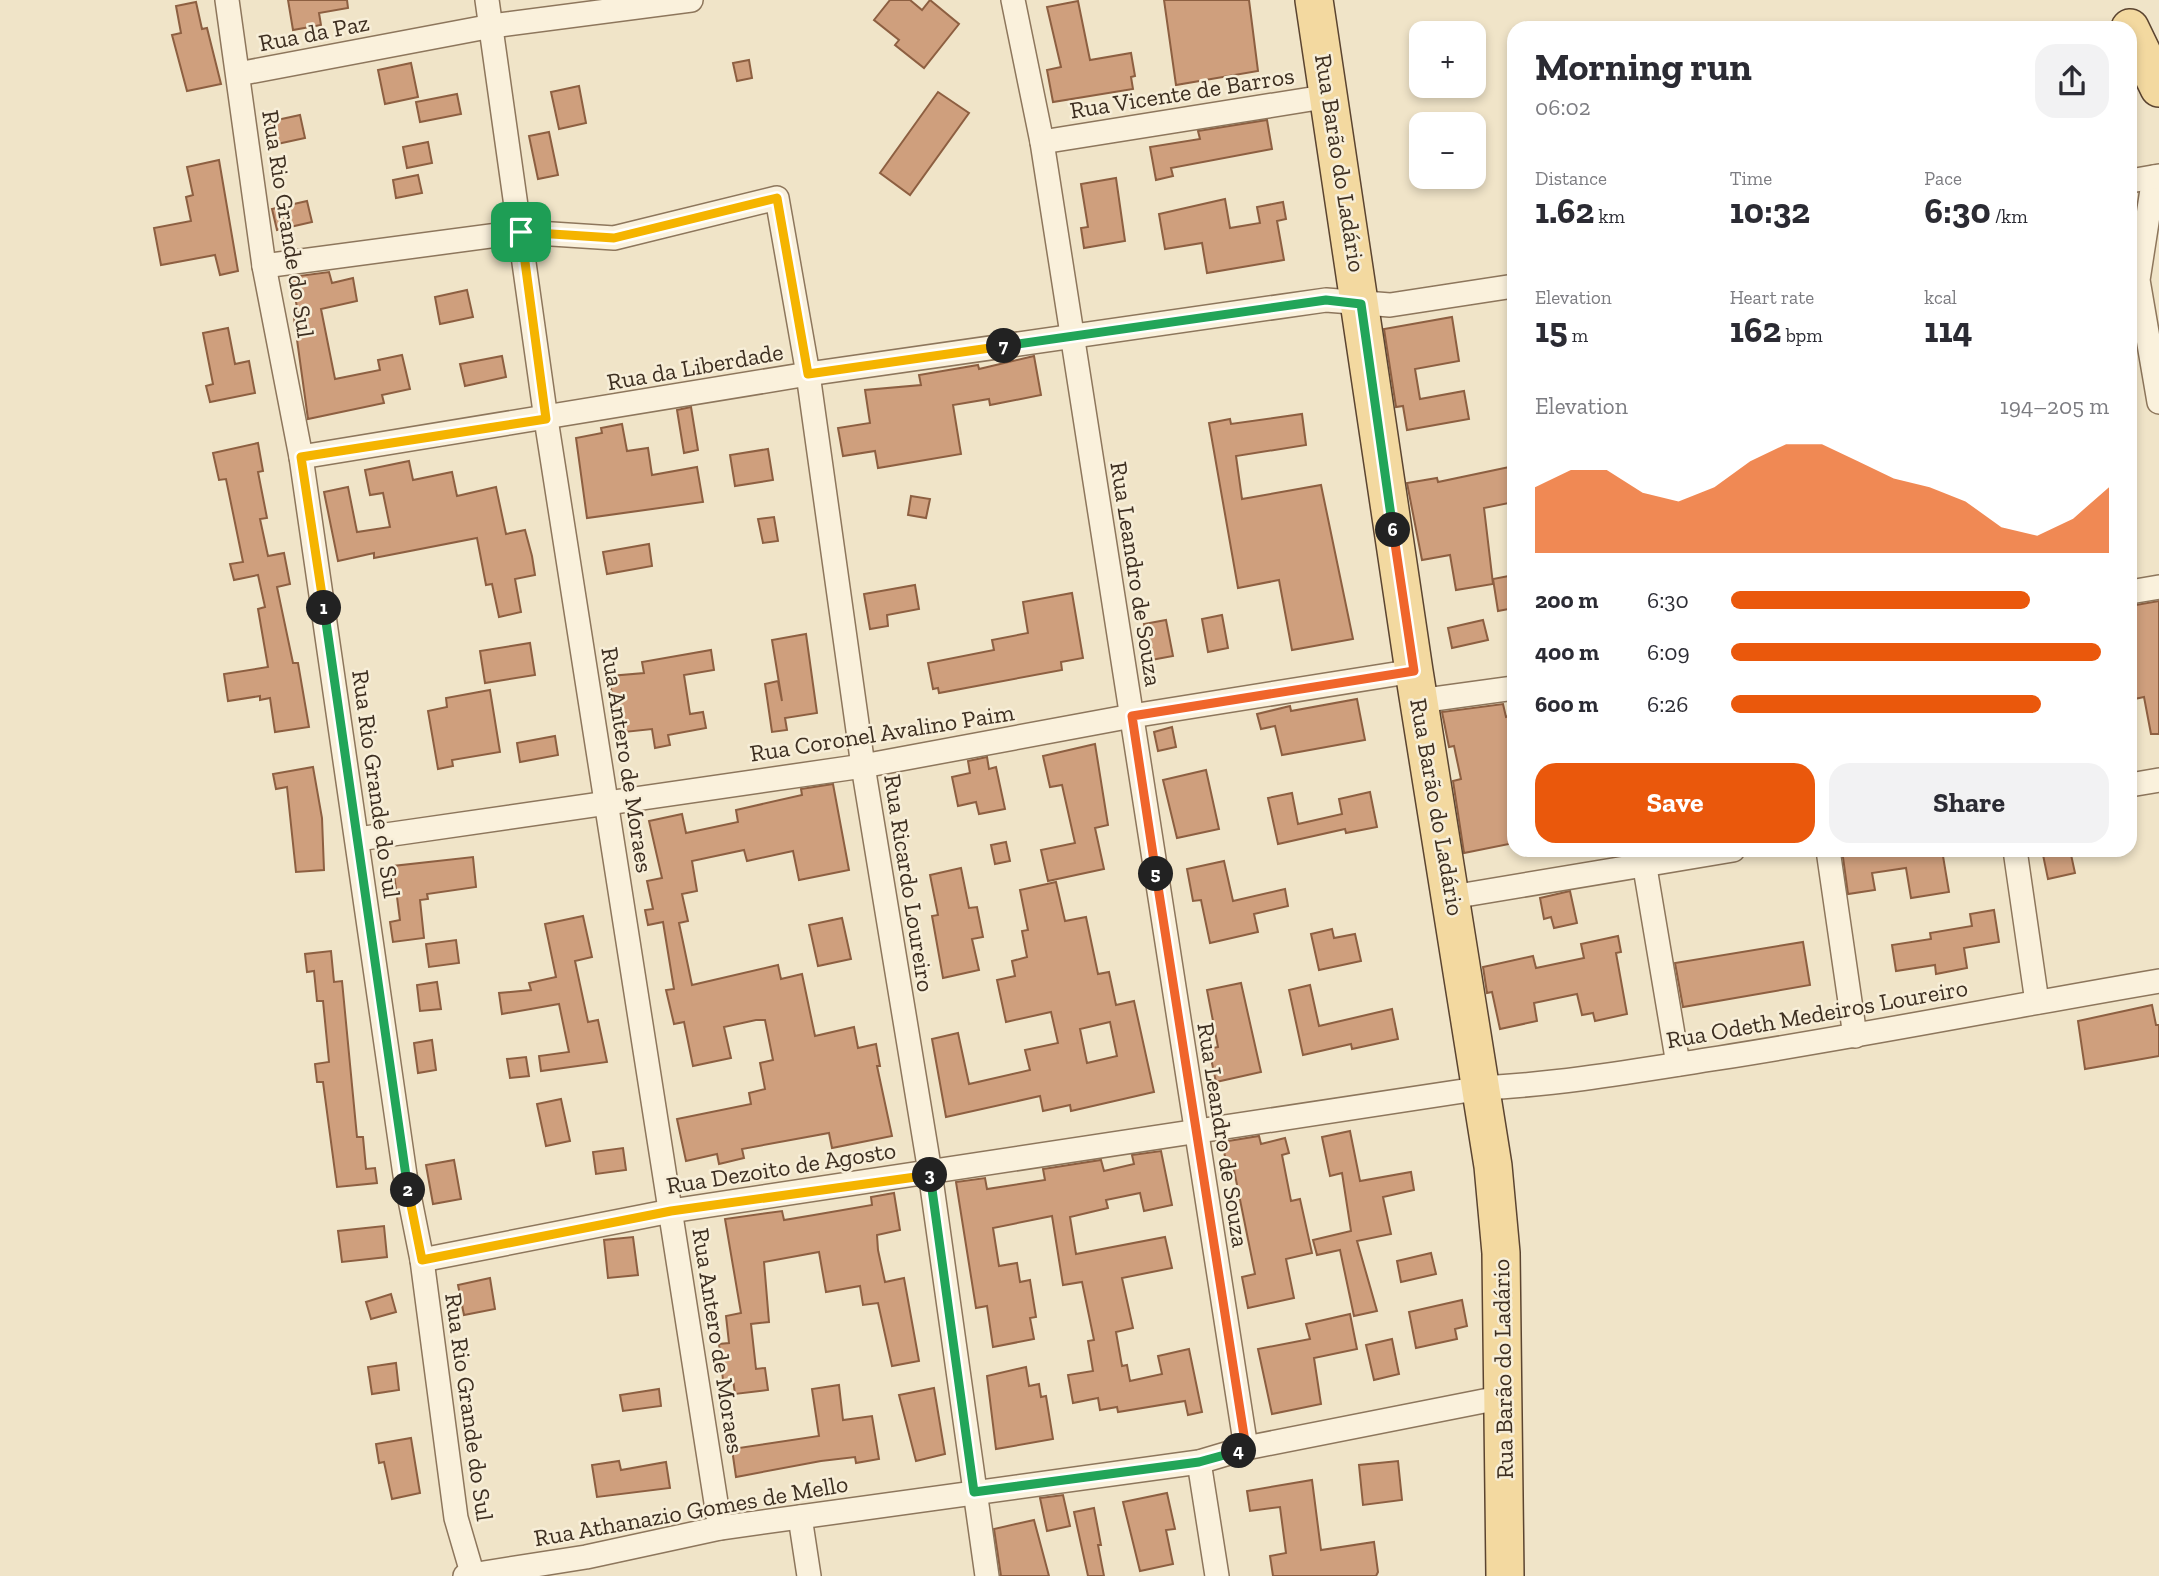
<!DOCTYPE html>
<meta charset="utf-8">
<style>
:root{--surface:#fff;--page:#f2f2f3;--text:#2b2b33;--muted:#7c7c81;--accent:#ea580c}
body{margin:0;font-family:"Zilla Slab",serif;background:var(--page);color:var(--text);height:100vh;display:flex;flex-direction:column;font-size:26px;white-space:nowrap}
*{box-sizing:border-box;margin:0}
p{font-size:23px;color:var(--muted)}
.icon{flex:none;width:38px;height:38px;fill:none;stroke:currentColor;stroke-width:2;stroke-linecap:round;stroke-linejoin:round}
.map{position:relative;flex:1;overflow:hidden}
.side{position:absolute;left:1507px;top:21px;width:630px;height:836px;display:flex;flex-direction:column;background:var(--surface);border-radius:21px;box-shadow:0 4px 10px #0003}
.side>*{flex:none}
.tools{position:absolute;left:1409px;top:21px;display:grid;gap:14px}
.tools a{display:grid;place-items:center;width:77px;height:77px;border-radius:14px;background:var(--surface);box-shadow:0 4px 10px #0003;font-size:35px}
.pin{position:absolute;display:grid;place-items:center;width:60px;height:60px;color:#fff;margin:-30px;border-radius:14px;box-shadow:0 4px 10px #0006}
.km{position:absolute;width:35px;height:35px;margin:-18px;border-radius:50%;background:#222;color:#fff;font-size:19px;line-height:35px;text-align:center}
.round{display:grid;place-items:center;flex:none;width:74px;height:74px;border-radius:21px;background:var(--page)}
.overview{display:flex;align-items:center;justify-content:space-between;height:119px;padding:0 28px}
h1{font-size:38px;font-weight:700;line-height:52px}
.stats{display:grid;grid-template-columns:repeat(3,1fr);gap:10px;height:119px;padding:7px 28px}
.stats div{display:grid;align-content:center}
.stats b{font-size:35px;font-weight:700}
.stats small{font-size:19px;font-weight:400}
.stats p{font-size:19px}
.chart{height:196px;padding:14px 28px}
.chart p{display:flex;justify-content:space-between}
.chart svg{width:100%;height:126px;margin-top:7px;fill:var(--accent);opacity:.7}
.cta{display:flex;gap:14px;margin-top:auto;padding:14px 28px}
.cta a{flex:1;height:80px;border-radius:21px;background:var(--accent);color:#fff;font-size:28px;font-weight:700;line-height:80px;text-align:center}
.cta a+a{background:var(--page);color:var(--text)}
ul{padding:0 28px;list-style:none;font-size:23px}
li{display:grid;grid-template-columns:112px 84px 1fr;align-items:center;height:52px}
li i{height:18px;border-radius:9px;background:var(--accent)}
.map>svg:first-child{display:block}
</style>
<div class="map">
<svg width="2159" height="1576" viewBox="0 0 2159 1576">
<rect width="100%" height="100%" fill="#f0e4c8"/>
<!-- building -->
<g fill="#cf9f7d" stroke="#8d5f41" stroke-width="2" fill-rule="evenodd">
<polygon points="288,0 347,0 348,8 319,13 321,25 293,30"/>
<polygon points="890,0 910,0 922,10 930,0 959,24 924,68 895,45 899,40 874,20"/>
<polygon points="1164,0 1249,0 1258,71 1176,85"/>
<polygon points="1078,1 1090,60 1131,53 1135,76 1131,77 1133,89 1053,102 1047,70 1061,67 1047,7"/>
<polygon points="196,2 202,29 207,28 221,84 187,91 172,35 181,33 176,6"/>
<polygon points="749,60 752,78 737,81 733,63"/>
<polygon points="411,63 418,97 385,104 378,70"/>
<polygon points="579,86 586,123 559,129 551,92"/>
<polygon points="938,92 969,113 910,195 880,173"/>
<polygon points="457,94 461,114 420,122 416,102"/>
<polygon points="300,115 305,138 268,146 263,123"/>
<polygon points="1267,120 1272,149 1171,168 1173,176 1156,180 1150,147 1200,139 1198,131"/>
<polygon points="549,132 558,175 538,179 529,136"/>
<polygon points="428,142 432,163 407,168 403,147"/>
<polygon points="219,160 238,271 220,275 215,255 161,265 154,228 191,221 186,197 193,195 187,167"/>
<polygon points="418,175 422,193 396,198 393,180"/>
<polygon points="1116,178 1125,241 1084,248 1081,228 1088,227 1081,184"/>
<polygon points="1225,199 1230,228 1260,223 1257,207 1283,202 1286,219 1277,221 1284,260 1207,273 1202,243 1165,249 1159,214"/>
<polygon points="307,201 312,222 277,230 272,209"/>
<polygon points="329,272 332,283 353,278 357,301 321,309 335,379 380,370 378,360 402,355 410,389 382,395 384,403 308,419 294,318 299,317 291,277"/>
<polygon points="467,290 473,317 440,324 435,297"/>
<polygon points="1452,317 1459,361 1415,369 1420,399 1464,391 1469,419 1407,430 1403,406 1396,407 1384,329"/>
<polygon points="228,328 235,364 249,361 255,393 210,402 206,386 213,384 203,333"/>
<polygon points="502,356 506,377 465,386 460,364"/>
<polygon points="1034,356 1041,395 990,405 989,399 953,405 961,454 878,468 875,451 843,456 838,428 870,423 865,390 921,385 919,375 978,365 979,369"/>
<polygon points="691,407 698,450 684,453 677,410"/>
<polygon points="1302,414 1306,445 1236,456 1242,499 1321,485 1353,639 1292,650 1279,580 1238,588 1209,423 1230,419 1231,424"/>
<polygon points="622,424 627,451 648,448 652,475 697,467 703,502 587,518 576,438 602,433 601,428"/>
<polygon points="258,443 263,471 258,472 267,518 260,519 268,556 284,553 290,584 277,587 293,663 298,663 309,727 275,732 270,698 260,700 260,696 228,701 224,674 268,667 258,609 265,607 258,575 234,580 230,564 243,562 226,479 219,480 213,453"/>
<polygon points="768,449 773,480 735,486 730,455"/>
<polygon points="409,461 413,480 452,472 457,496 496,487 506,534 525,530 532,556 535,575 515,579 521,612 499,617 492,584 486,585 477,538 374,558 374,553 338,561 324,492 348,487 357,532 390,527 383,493 370,495 365,470"/>
<polygon points="1514,466 1514,502 1484,508 1493,584 1456,590 1450,555 1422,560 1407,483 1437,478 1438,482"/>
<polygon points="911,496 930,499 926,518 908,515"/>
<polygon points="774,517 778,541 763,543 758,519"/>
<polygon points="649,544 652,566 607,574 603,552"/>
<polygon points="1514,575 1514,608 1498,611 1493,579"/>
<polygon points="915,585 919,609 887,615 888,626 870,629 864,594"/>
<polygon points="1072,593 1083,658 1061,662 1062,670 939,693 938,688 933,689 928,663 994,650 992,640 1028,633 1023,602"/>
<polygon points="2159,601 2159,734 2151,734 2144,697 2130,700 2130,606"/>
<polygon points="1222,615 1228,648 1208,652 1202,619"/>
<polygon points="1166,620 1173,656 1151,660 1144,624"/>
<polygon points="1483,620 1488,640 1452,648 1448,628"/>
<polygon points="806,634 817,713 785,718 787,730 772,732 765,684 778,681 782,701 772,640"/>
<polygon points="530,643 535,675 485,683 480,651"/>
<polygon points="711,650 714,670 684,675 690,714 703,712 706,728 668,735 670,745 655,748 652,729 615,733 610,676 644,673 642,662"/>
<polygon points="490,690 500,752 452,760 453,766 438,769 428,711 447,707 446,698"/>
<polygon points="1357,699 1365,740 1282,755 1275,726 1261,729 1257,714 1290,706 1291,711"/>
<polygon points="1503,704 1506,717 1514,715 1514,843 1464,853 1453,781 1461,779 1454,746 1449,747 1442,712"/>
<polygon points="1172,727 1176,747 1158,751 1154,732"/>
<polygon points="555,736 558,755 520,762 517,743"/>
<polygon points="1095,744 1108,825 1095,828 1104,869 1048,881 1041,850 1075,843 1062,785 1050,787 1043,756"/>
<polygon points="987,757 989,769 996,767 1005,809 979,814 976,802 958,806 952,777 970,773 968,761"/>
<polygon points="313,767 322,818 324,870 296,872 287,787 276,789 273,774"/>
<polygon points="1206,770 1219,829 1177,838 1163,780"/>
<polygon points="833,784 849,870 799,880 793,851 747,861 744,850 692,861 697,891 682,894 688,921 679,923 692,985 778,965 781,979 802,974 815,1036 854,1027 858,1048 876,1044 880,1066 877,1066 892,1136 832,1148 829,1133 742,1149 744,1158 719,1164 717,1154 686,1161 677,1119 751,1104 749,1093 765,1089 760,1063 773,1060 765,1020 756,1020 724,1027 731,1058 693,1066 684,1022 674,1024 666,990 674,989 663,922 648,925 645,910 653,909 647,881 662,878 649,821 682,814 686,833 738,822 736,810 802,795 801,789"/>
<polygon points="1370,792 1377,827 1346,833 1345,829 1278,844 1268,798 1292,793 1298,824 1342,814 1339,799"/>
<polygon points="1006,842 1010,861 995,864 991,845"/>
<polygon points="1842,850 1942,850 1949,892 1911,898 1906,868 1872,873 1875,890 1848,894"/>
<polygon points="2042,850 2070,850 2075,873 2048,879"/>
<polygon points="473,857 476,887 427,894 428,899 420,900 424,938 393,942 390,922 400,920 393,866"/>
<polygon points="1224,861 1233,901 1285,889 1288,906 1254,914 1258,932 1210,943 1201,900 1193,901 1187,869"/>
<polygon points="961,868 969,908 977,907 983,937 972,939 979,970 943,978 932,916 938,915 930,875"/>
<path d="M1056,882L1065,921L1086,917L1098,974L1109,972L1116,1005L1134,1001L1154,1092L1071,1111L1070,1105L1043,1111L1040,1096L946,1117L932,1039L958,1033L969,1084L1030,1070L1025,1050L1058,1043L1051,1012L1006,1022L997,980L1015,976L1012,961L1027,957L1022,931L1028,930L1020,890ZM1110,1022L1117,1056L1087,1063L1080,1029Z"/>
<polygon points="1570,891 1577,923 1554,928 1551,917 1544,919 1540,898"/>
<polygon points="1994,910 1999,942 1964,948 1967,968 1936,974 1935,965 1896,971 1892,945 1931,939 1930,933 1972,926 1970,914"/>
<polygon points="583,916 592,957 575,961 588,1022 598,1020 607,1062 541,1071 539,1056 569,1052 559,1004 502,1014 499,993 531,990 529,983 556,977 545,924"/>
<polygon points="842,918 851,959 818,966 809,925"/>
<polygon points="1332,929 1334,938 1355,934 1361,961 1319,970 1311,934"/>
<polygon points="1618,936 1621,952 1616,953 1627,1014 1595,1021 1593,1013 1582,1015 1577,994 1534,1003 1537,1021 1500,1029 1492,992 1487,993 1483,967 1533,956 1536,968 1584,958 1581,944"/>
<polygon points="456,940 459,963 429,967 426,944"/>
<polygon points="1803,942 1810,985 1683,1007 1675,963"/>
<polygon points="331,951 334,982 342,981 357,1137 363,1137 366,1169 375,1168 377,1183 337,1187 323,1082 317,1082 315,1064 329,1062 323,1001 317,1001 314,971 307,972 305,954"/>
<polygon points="437,982 441,1009 420,1011 417,985"/>
<polygon points="1241,983 1261,1072 1216,1082 1209,1049 1218,1047 1207,990"/>
<polygon points="1310,985 1319,1026 1392,1009 1398,1039 1352,1049 1351,1044 1303,1055 1289,990"/>
<polygon points="2152,1005 2156,1025 2159,1025 2159,1056 2085,1069 2078,1021"/>
<polygon points="432,1040 436,1070 418,1073 414,1043"/>
<polygon points="526,1057 529,1076 510,1078 507,1059"/>
<polygon points="561,1099 570,1141 546,1146 537,1104"/>
<polygon points="1350,1131 1360,1181 1411,1172 1414,1190 1383,1197 1391,1234 1357,1241 1377,1311 1354,1316 1340,1250 1317,1255 1313,1240 1351,1231 1342,1173 1330,1176 1322,1137"/>
<polygon points="1259,1136 1261,1144 1285,1138 1289,1153 1282,1155 1291,1201 1300,1199 1312,1253 1286,1259 1294,1298 1248,1308 1242,1277 1255,1274 1233,1165 1227,1166 1222,1142"/>
<polygon points="623,1148 626,1170 596,1174 593,1152"/>
<polygon points="1161,1151 1172,1205 1144,1211 1140,1193 1106,1200 1108,1208 1070,1217 1076,1254 1165,1237 1172,1268 1122,1278 1133,1328 1116,1332 1122,1366 1127,1365 1130,1381 1162,1374 1158,1356 1189,1349 1202,1412 1188,1415 1185,1401 1118,1412 1117,1407 1100,1410 1098,1398 1073,1403 1068,1375 1093,1371 1088,1341 1094,1340 1082,1282 1063,1285 1052,1216 993,1228 999,1266 1017,1263 1020,1282 1030,1280 1036,1317 1030,1318 1034,1339 993,1347 987,1306 976,1308 956,1182 985,1178 987,1189 1045,1180 1043,1169 1101,1160 1104,1171 1134,1164 1132,1155"/>
<polygon points="454,1160 461,1199 433,1204 426,1165"/>
<polygon points="894,1193 900,1230 877,1235 878,1250 885,1282 904,1278 919,1361 892,1366 878,1303 863,1305 860,1286 826,1292 819,1252 764,1262 769,1322 751,1324 756,1369 765,1368 768,1390 735,1394 733,1379 723,1380 719,1344 729,1343 726,1316 741,1313 725,1219 782,1211 784,1220 814,1215 872,1205 871,1197"/>
<polygon points="384,1226 387,1257 342,1262 338,1231"/>
<polygon points="633,1237 638,1275 608,1278 604,1240"/>
<polygon points="1431,1253 1436,1274 1401,1282 1397,1261"/>
<polygon points="490,1278 495,1309 464,1315 458,1285"/>
<polygon points="391,1294 396,1312 371,1319 366,1302"/>
<polygon points="1462,1300 1467,1326 1455,1329 1457,1339 1416,1348 1409,1312"/>
<polygon points="1350,1314 1357,1349 1314,1358 1321,1404 1272,1414 1258,1349 1310,1339 1306,1324"/>
<polygon points="1392,1339 1399,1374 1374,1380 1366,1345"/>
<polygon points="396,1363 399,1390 372,1394 368,1367"/>
<polygon points="1026,1367 1029,1386 1039,1384 1041,1397 1046,1396 1053,1439 996,1449 987,1376"/>
<polygon points="839,1385 843,1420 872,1416 879,1459 856,1463 855,1457 821,1461 736,1477 732,1449 819,1436 812,1389"/>
<polygon points="934,1388 945,1454 916,1461 899,1395"/>
<polygon points="659,1389 661,1406 623,1411 620,1395"/>
<polygon points="411,1438 420,1493 392,1499 384,1462 379,1463 376,1444"/>
<polygon points="619,1461 621,1470 666,1462 670,1488 597,1497 592,1465"/>
<polygon points="1398,1461 1402,1500 1363,1505 1359,1465"/>
<polygon points="1312,1480 1321,1550 1374,1542 1378,1572 1376,1576 1273,1576 1270,1556 1286,1553 1280,1507 1250,1511 1247,1491"/>
<polygon points="1167,1493 1175,1529 1166,1530 1173,1564 1140,1571 1123,1502"/>
<polygon points="1063,1495 1070,1526 1047,1531 1040,1498"/>
<polygon points="1094,1508 1101,1545 1098,1545 1104,1576 1088,1576 1074,1512"/>
<polygon points="1034,1520 1049,1576 1001,1576 994,1529"/>
</g>
<g fill="none" stroke-linecap="round" stroke-linejoin="round">
<defs>
<g id="minor">
<polyline points="227,0 264,266 301,457 405,1175 422,1260 456,1518 473,1576"/>
<polyline points="487,0 546,419 720,1528"/>
<polyline points="1013,0 1042,142 1246,1448"/>
<polyline points="238,74 492,26 691,0"/>
<polyline points="1042,142 1330,96"/>
<polyline points="2154,177 2138,280 2159,402"/>
<polyline points="2130,181 2159,176"/>
<polyline points="264,266 521,232 614,238 777,198 808,374 863,766 930,1172 987,1576"/>
<polyline points="301,457 808,374 1326,300 1390,305 1514,286"/>
<polyline points="2130,592 2159,587"/>
<polyline points="1419,701 1514,688"/>
<polyline points="2130,785 2159,780"/>
<polyline points="358,839 863,766 1132,716 1414,671"/>
<polyline points="1642,850 1678,1064"/>
<polyline points="1828,850 1855,1036"/>
<polyline points="2015,850 2037,1002"/>
<polyline points="1452,897 1733,850"/>
<path d="M422,1260L671,1211L1483,1088C1562,1084 1641,1070 1719,1058C1866,1035 2012,1006 2159,981"/>
<polyline points="1199,1462 1217,1576"/>
<polyline points="800,1517 809,1576"/>
<polyline points="465,1576 586,1557 720,1528 1199,1462 1246,1448 1504,1397"/>
</g>
<g id="primary">
<polyline points="1314,0 1414,671 1493,1166 1501,1253 1505,1576"/>
<polyline points="2130,28 2159,88"/>
</g>
</defs>
<!-- minor casing -->
<use href="#minor" stroke="#8d765c" stroke-width="26"/>
<!-- primary casing -->
<use href="#primary" stroke="#5b4430" stroke-width="40"/>
<!-- minor -->
<use href="#minor" stroke="#faf1dc" stroke-width="23"/>
<!-- primary -->
<use href="#primary" stroke="#f3d9a0" stroke-width="37"/>
</g>
<g fill="none" stroke-linecap="round" stroke-linejoin="round">
<defs>
<polyline id="split-1" points="324,608 301,457 546,419 521,232"/>
<polyline id="split-2" points="324,608 408,1190"/>
<polyline id="split-3" points="408,1190 422,1260 671,1211 930,1175"/>
<polyline id="split-4" points="930,1175 974,1492 1199,1462 1239,1451"/>
<polyline id="split-5" points="1156,874 1246,1448 1239,1451"/>
<polyline id="split-6" points="1156,874 1132,716 1414,671 1393,530"/>
<polyline id="split-7" points="1004,346 1326,300 1361,304 1393,530"/>
<polyline id="split-8" points="521,232 614,238 777,198 808,374 1004,346"/>
</defs>
<!-- split-1 casing -->
<use href="#split-1" stroke="#fff" stroke-width="14"/>
<!-- split-2 casing -->
<use href="#split-2" stroke="#fff" stroke-width="14"/>
<!-- split-3 casing -->
<use href="#split-3" stroke="#fff" stroke-width="14"/>
<!-- split-4 casing -->
<use href="#split-4" stroke="#fff" stroke-width="14"/>
<!-- split-5 casing -->
<use href="#split-5" stroke="#fff" stroke-width="14"/>
<!-- split-6 casing -->
<use href="#split-6" stroke="#fff" stroke-width="14"/>
<!-- split-7 casing -->
<use href="#split-7" stroke="#fff" stroke-width="14"/>
<!-- split-8 casing -->
<use href="#split-8" stroke="#fff" stroke-width="14"/>
<!-- split-1 -->
<use href="#split-1" stroke="#f5b400" stroke-width="9"/>
<!-- split-2 -->
<use href="#split-2" stroke="#22a559" stroke-width="9"/>
<!-- split-3 -->
<use href="#split-3" stroke="#f5b400" stroke-width="9"/>
<!-- split-4 -->
<use href="#split-4" stroke="#22a559" stroke-width="9"/>
<!-- split-5 -->
<use href="#split-5" stroke="#f0652b" stroke-width="9"/>
<!-- split-6 -->
<use href="#split-6" stroke="#f0652b" stroke-width="9"/>
<!-- split-7 -->
<use href="#split-7" stroke="#22a559" stroke-width="9"/>
<!-- split-8 -->
<use href="#split-8" stroke="#f5b400" stroke-width="9"/>
</g>
<g text-anchor="middle" stroke-width="5" stroke-linejoin="round" paint-order="stroke">
<!-- street labels -->
<g font-size="24" fill="#3d2e20" stroke="#f7eed8">
<text transform="translate(314 33) rotate(-11)" y="8">Rua da Paz</text>
<text transform="translate(1182 93) rotate(-9)" y="8">Rua Vicente de Barros</text>
<text transform="translate(1340 163) rotate(81)" y="8">Rua Barão do Ladário</text>
<text transform="translate(288 224) rotate(81)" y="8">Rua Rio Grande do Sul</text>
<text transform="translate(695 367) rotate(-10)" y="8">Rua da Liberdade</text>
<text transform="translate(1136 574) rotate(81)" y="8">Rua Leandro de Souza</text>
<text transform="translate(882 733) rotate(-9)" y="8">Rua Coronel Avalino Paim</text>
<text transform="translate(627 760) rotate(81)" y="8">Rua Antero de Moraes</text>
<text transform="translate(376 784) rotate(82)" y="8">Rua Rio Grande do Sul</text>
<text transform="translate(1437 807) rotate(80)" y="8">Rua Barão do Ladário</text>
<text transform="translate(909 883) rotate(81)" y="8">Rua Ricardo Loureiro</text>
<text transform="translate(1817 1014) rotate(-10)" y="8">Rua Odeth Medeiros Loureiro</text>
<text transform="translate(1223 1135) rotate(81)" y="8">Rua Leandro de Souza</text>
<text transform="translate(781 1168) rotate(-9)" y="8">Rua Dezoito de Agosto</text>
<text transform="translate(718 1341) rotate(81)" y="8">Rua Antero de Moraes</text>
<text transform="translate(1503 1369) rotate(-91)" y="8">Rua Barão do Ladário</text>
<text transform="translate(469 1407) rotate(82)" y="8">Rua Rio Grande do Sul</text>
<text transform="translate(691 1511) rotate(-10)" y="8">Rua Athanazio Gomes de Mello</text>
</g>
</g>
</svg>
<div class="tools">
<a>+</a>
<a>−</a>
</div>
<div class="pin" style="left:521px;top:232px;background:#1e9e55"><svg class="icon" aria-label="arrive" viewBox="0 0 24 24"><path d="M6 21V4h12l-3 4 3 4H6"/></svg></div>
<b class="km" style="left:324px;top:608px">1</b>
<b class="km" style="left:408px;top:1190px">2</b>
<b class="km" style="left:930px;top:1175px">3</b>
<b class="km" style="left:1239px;top:1451px">4</b>
<b class="km" style="left:1156px;top:874px">5</b>
<b class="km" style="left:1393px;top:530px">6</b>
<b class="km" style="left:1004px;top:346px">7</b>
<section class="side">
<div class="overview"><div><h1>Morning run</h1><p>06:02</p></div><a class="round"><svg class="icon" aria-label="share" viewBox="0 0 24 24"><path d="M12 15V3M7 8l5-5 5 5M5 13v7h14v-7"/></svg></a></div>
<div class="stats">
<div><p>Distance</p><b>1.62<small> km</small></b></div>
<div><p>Time</p><b>10:32</b></div>
<div><p>Pace</p><b>6:30<small> /km</small></b></div>
</div>
<div class="stats">
<div><p>Elevation</p><b>15<small> m</small></b></div>
<div><p>Heart rate</p><b>162<small> bpm</small></b></div>
<div><p>kcal</p><b>114</b></div>
</div>
<div class="chart"><p><span>Elevation</span>194–205 m</p>
<svg viewBox="0 0 160 44" preserveAspectRatio="none"><path d="M0 44V21L10 15L20 15L30 23L40 26L50 21L60 12L70 6L80 6L90 12L100 18L110 21L120 26L130 35L140 38L150 32L160 21V44z"/></svg>
</div>
<ul>
<li><b>200 m</b>6:30<i style="width:79%"></i></li>
<li><b>400 m</b>6:09<i style="width:98%"></i></li>
<li><b>600 m</b>6:26<i style="width:82%"></i></li>
</ul>
<div class="cta"><a>Save</a><a>Share</a></div>
</section>
</div>
